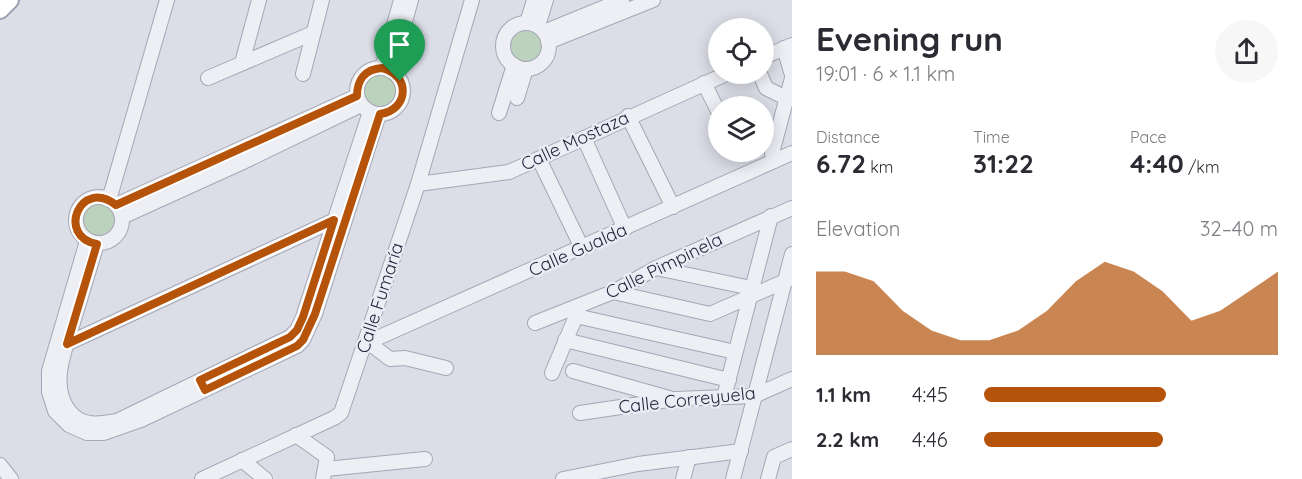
<!DOCTYPE html>
<meta charset="utf-8">
<style>
:root{--surface:#fff;--page:#f7f7f7;--text:#2b2b33;--muted:#7c7c81;--accent:#b45309}
body{margin:0;font-family:Quicksand,sans-serif;background:var(--page);color:var(--text);height:100vh;display:flex;flex-direction:column;font-size:22px;white-space:nowrap}
*{box-sizing:border-box;margin:0}
p{font-size:20px;color:var(--muted)}
.icon{flex:none;width:33px;height:33px;fill:none;stroke:currentColor;stroke-width:2;stroke-linecap:round;stroke-linejoin:round}
.map{position:relative;flex:1;overflow:hidden}
.side{display:flex;flex-direction:column;background:var(--surface);width:510px}
.side>*{flex:none}
.controls{position:absolute;left:708px;top:18px;display:grid;gap:12px}
.controls a{display:grid;place-items:center;width:66px;height:66px;border-radius:50%;background:var(--surface);box-shadow:0 3px 15px #0003;font-size:30px}
.pin{position:absolute;display:grid;place-items:center;width:51px;height:51px;color:#fff;margin:-62px -26px;border-radius:50% 50% 50% 0;rotate:-45deg;box-shadow:0 0 6px #0007}
.pin .icon{rotate:45deg}
.round{display:grid;place-items:center;flex:none;width:63px;height:63px;border-radius:32px;background:var(--page)}
.overview{display:flex;align-items:center;justify-content:space-between;height:102px;padding:0 24px}
h1{font-size:33px;font-weight:800;line-height:45px}
.figures{display:grid;grid-template-columns:repeat(3,1fr);gap:9px;height:102px;padding:6px 24px}
.figures div{display:grid;align-content:center}
.figures b{font-size:26px;font-weight:800}
.figures small{font-size:16px;font-weight:400}
.figures p{font-size:16px}
.chart{height:168px;padding:12px 24px}
.chart p{display:flex;justify-content:space-between}
.chart svg{width:100%;height:108px;margin-top:6px;fill:var(--accent);opacity:.7}
ul{padding:0 24px;list-style:none;font-size:20px}
li{display:grid;grid-template-columns:96px 72px 1fr;align-items:center;height:45px}
li i{height:15px;border-radius:8px;background:var(--accent)}
main{display:flex;flex:1;min-height:0}
.map>svg:first-child{display:block}
</style>
<main>
<div class="map">
<svg width="792" height="479" viewBox="0 0 792 479">
<rect width="100%" height="100%" fill="#dbdde7"/>
<!-- green -->
<g fill="#bcd2bc">
<circle cx="526" cy="46" r="16"/>
<circle cx="380" cy="91" r="16"/>
<circle cx="99" cy="220" r="16"/>
</g>
<g fill="none" stroke-linecap="round" stroke-linejoin="round">
<defs>
<g id="minor">
<polyline points="527,23 534,0"/>
<circle cx="526" cy="46" r="23"/>
<polyline points="538,26 546,0"/>
<polyline points="544,32 622,0"/>
<polyline points="548,42 653,0"/>
<polyline points="784,48 792,75"/>
<polyline points="764,57 792,45"/>
<polyline points="242,63 259,0"/>
<polyline points="382,68 401,0"/>
<circle cx="380" cy="91" r="23"/>
<polyline points="391,71 411,0"/>
<polyline points="303,74 322,0"/>
<polyline points="760,74 766,88 786,98"/>
<polyline points="208,78 313,33"/>
<polyline points="704,83 718,111"/>
<polyline points="517,98 526,69"/>
<polyline points="499,113 514,65"/>
<polyline points="628,116 673,207"/>
<polyline points="584,138 625,229"/>
<polyline points="539,159 582,248"/>
<polyline points="774,161 772,153 792,78"/>
<polyline points="418,184 509,172 726,74"/>
<circle cx="99" cy="220" r="23"/>
<polyline points="109,200 167,0"/>
<polyline points="116,205 357,96"/>
<polyline points="122,217 241,163 361,105"/>
<polyline points="87,241 49,371 49,392 55,411 69,425 87,433 104,433 141,420 297,346 303,340 315,314 379,114"/>
<path d="M97,244C89,269 82,294 74,319C66,349 48,385 70,412C82,427 100,424 117,421L290,337L297,330L303,317L370,112"/>
<polyline points="656,268 751,288"/>
<polyline points="613,292 710,314 790,279"/>
<polyline points="576,316 735,352"/>
<polyline points="535,323 613,292 656,268 792,208"/>
<polyline points="565,340 729,380"/>
<polyline points="369,343 390,359 405,358 446,368"/>
<polyline points="364,344 792,153"/>
<polyline points="62,346 339,218"/>
<polyline points="573,371 669,398"/>
<polyline points="552,373 579,309"/>
<polyline points="724,397 771,216"/>
<polyline points="580,413 675,399 754,396 792,379"/>
<polyline points="296,435 327,457 323,479"/>
<polyline points="242,460 265,479"/>
<polyline points="0,465 11,479"/>
<polyline points="326,469 425,459"/>
<polyline points="202,479 334,418 341,413 418,184 472,0"/>
<polyline points="563,479 638,464 741,451"/>
<polyline points="683,479 689,457"/>
<polyline points="733,479 792,254"/>
<polyline points="768,479 774,457 792,449"/>
</g>
<polyline id="major" points="0,10 10,0"/>
</defs>
<!-- minor casing -->
<use href="#minor" stroke="#a4a7b4" stroke-width="16"/>
<!-- major casing -->
<use href="#major" stroke="#9a9eb3" stroke-width="20"/>
<!-- minor -->
<use href="#minor" stroke="#eeeff5" stroke-width="14"/>
<!-- major -->
<use href="#major" stroke="#fff" stroke-width="16"/>
</g>
<g fill="none" stroke-linecap="round" stroke-linejoin="round">
<defs>
<path id="route" d="M382,68C411,75 409,110 380,114L315,314L303,340L297,346L205,390L200,380L290,337L297,330L303,317L334,220L67,344L97,244C56,237 80,177 116,205L357,96C357,80 365,69 382,68Z"/>
</defs>
<!-- route casing -->
<use href="#route" stroke="#fff" stroke-width="12"/>
<!-- route -->
<use href="#route" stroke="#b45309" stroke-width="8"/>
</g>
<g text-anchor="middle" stroke-width="4.5" stroke-linejoin="round" paint-order="stroke">
<!-- street labels -->
<g font-size="18" fill="#24283e" stroke="#ebecf5">
<text transform="translate(575 141) rotate(-25)" y="6">Calle Mostaza</text>
<text transform="translate(578 250) rotate(-24)" y="6">Calle Gualda</text>
<text transform="translate(664 266) rotate(-26)" y="6">Calle Pimpinela</text>
<text transform="translate(380 298) rotate(-72)" y="6">Calle Fumaría</text>
<text transform="translate(687 400) rotate(-6)" y="6">Calle Correyuela</text>
</g>
</g>
</svg>
<div class="controls">
<a><svg class="icon" aria-label="locate" viewBox="0 0 24 24"><circle cx="12" cy="12" r="6"/><path d="M12 2v4M12 18v4M2 12h4M18 12h4"/></svg></a>
<a><svg class="icon" aria-label="layers" viewBox="0 0 24 24"><path d="M12 4l9 5-9 5-9-5zM3 14l9 5 9-5"/></svg></a>
</div>
<div class="pin" style="left:400px;top:81px;background:#1e9e55"><svg class="icon" aria-label="arrive" viewBox="0 0 24 24"><path d="M6 21V4h12l-3 4 3 4H6"/></svg></div>
</div>
<section class="side">
<div class="overview"><div><h1>Evening run</h1><p>19:01 · 6 × 1.1 km</p></div><a class="round"><svg class="icon" aria-label="share" viewBox="0 0 24 24"><path d="M12 15V3M7 8l5-5 5 5M5 13v7h14v-7"/></svg></a></div>
<div class="figures">
<div><p>Distance</p><b>6.72<small> km</small></b></div>
<div><p>Time</p><b>31:22</b></div>
<div><p>Pace</p><b>4:40<small> /km</small></b></div>
</div>
<div class="chart"><p><span>Elevation</span>32–40 m</p>
<svg viewBox="0 0 160 44" preserveAspectRatio="none"><path d="M0 44V10L10 10L20 14L30 26L40 34L50 38L60 38L70 34L80 26L90 14L100 6L110 10L120 18L130 30L140 26L150 18L160 10V44z"/></svg>
</div>
<ul>
<li><b>1.1 km</b>4:45<i style="width:62%"></i></li>
<li><b>2.2 km</b>4:46<i style="width:61%"></i></li>
</ul>
</section>
</main>
